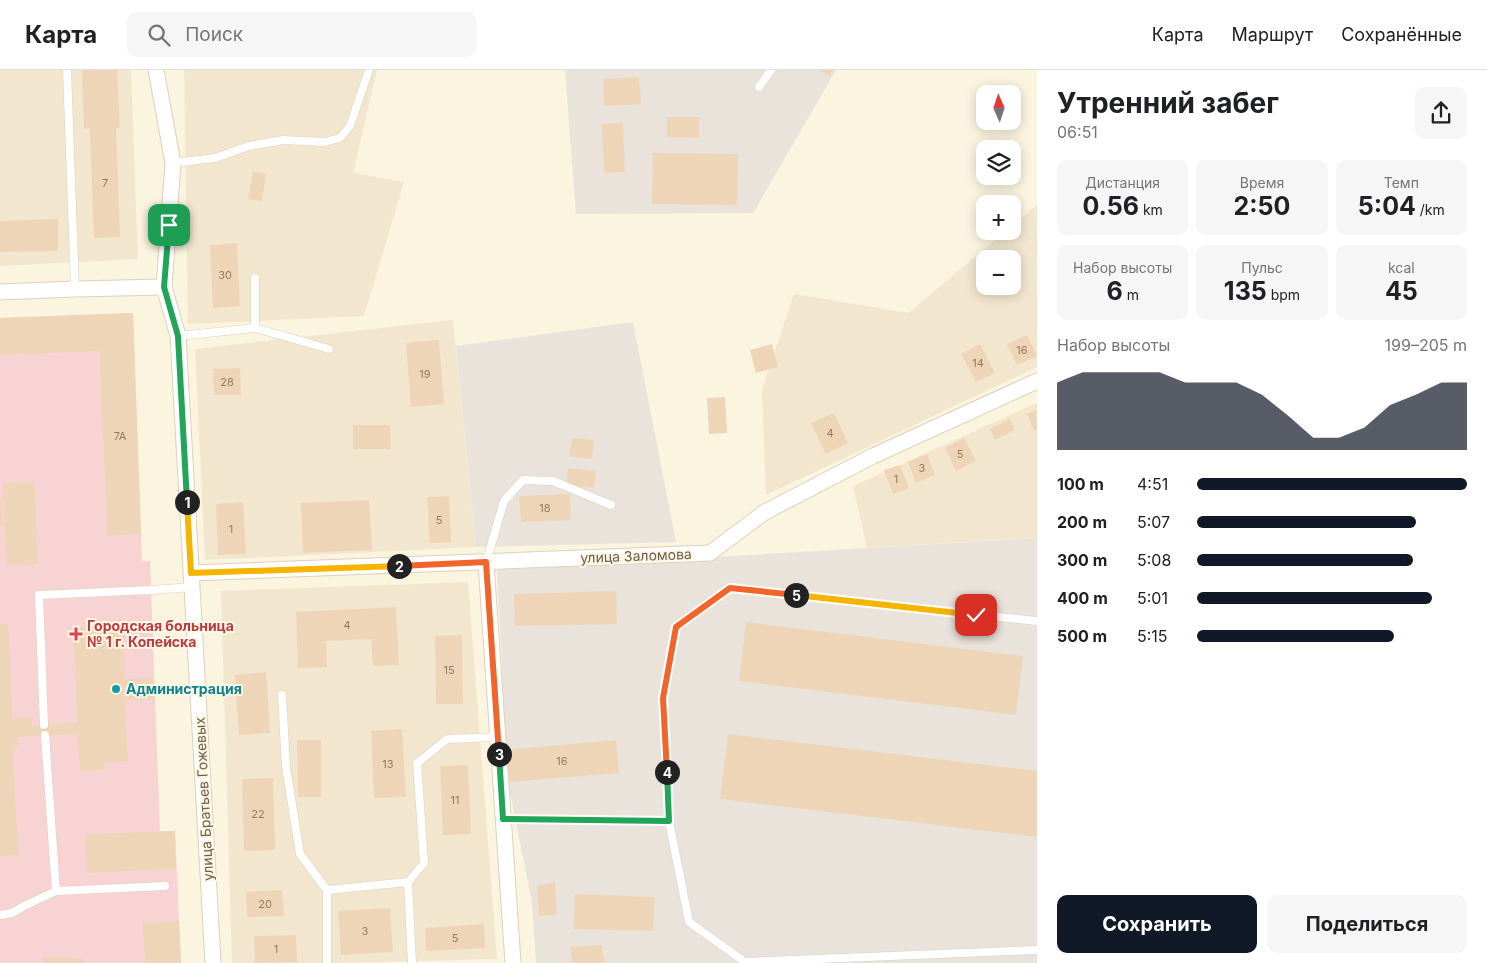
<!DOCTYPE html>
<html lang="ru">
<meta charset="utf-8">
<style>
:root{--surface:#fff;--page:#f6f6f6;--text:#202124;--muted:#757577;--line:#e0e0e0;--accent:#111827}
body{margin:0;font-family:Inter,sans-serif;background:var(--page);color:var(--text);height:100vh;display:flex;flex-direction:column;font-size:19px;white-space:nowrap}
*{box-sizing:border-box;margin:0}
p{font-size:16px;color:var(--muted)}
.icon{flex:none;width:28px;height:28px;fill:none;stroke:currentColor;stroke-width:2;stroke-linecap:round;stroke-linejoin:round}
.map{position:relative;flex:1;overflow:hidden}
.sheet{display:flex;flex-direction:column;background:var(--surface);width:450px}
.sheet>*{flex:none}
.needle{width:32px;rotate:357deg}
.buttons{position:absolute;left:976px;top:15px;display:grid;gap:10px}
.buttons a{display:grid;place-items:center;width:45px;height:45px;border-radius:10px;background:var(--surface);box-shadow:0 2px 12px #0003;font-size:25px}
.pin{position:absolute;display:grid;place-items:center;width:42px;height:42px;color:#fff;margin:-21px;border-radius:10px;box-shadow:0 2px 8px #0006}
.km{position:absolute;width:25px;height:25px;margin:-12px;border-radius:50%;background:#222;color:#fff;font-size:14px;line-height:25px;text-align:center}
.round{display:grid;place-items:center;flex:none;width:52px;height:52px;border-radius:10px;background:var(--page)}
.head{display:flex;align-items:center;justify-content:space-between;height:85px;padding:0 20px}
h1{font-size:28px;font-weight:700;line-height:38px}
.figures{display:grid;grid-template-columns:repeat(3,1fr);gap:8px;height:85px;padding:5px 20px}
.figures div{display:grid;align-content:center;border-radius:10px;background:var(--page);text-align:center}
.figures b{font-size:25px;font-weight:700}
.figures small{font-size:14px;font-weight:400}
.figures p{font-size:14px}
.chart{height:140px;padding:10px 20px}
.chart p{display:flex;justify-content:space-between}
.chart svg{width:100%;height:90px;margin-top:5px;fill:var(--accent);opacity:.7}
.primary-button{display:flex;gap:10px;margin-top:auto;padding:10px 20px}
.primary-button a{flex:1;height:58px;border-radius:10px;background:var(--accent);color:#fff;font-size:20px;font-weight:700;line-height:58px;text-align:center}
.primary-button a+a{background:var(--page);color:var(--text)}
ul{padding:0 20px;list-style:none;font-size:16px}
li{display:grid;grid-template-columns:80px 60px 1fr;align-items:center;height:38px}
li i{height:12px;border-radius:6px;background:var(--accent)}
header{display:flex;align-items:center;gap:30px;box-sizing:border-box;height:70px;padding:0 25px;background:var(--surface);border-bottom:1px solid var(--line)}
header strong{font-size:24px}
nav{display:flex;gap:28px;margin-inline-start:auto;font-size:18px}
.search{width:350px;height:45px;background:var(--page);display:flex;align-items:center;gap:12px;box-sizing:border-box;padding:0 18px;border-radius:10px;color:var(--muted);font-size:19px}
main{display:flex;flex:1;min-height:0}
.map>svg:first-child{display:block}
</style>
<header>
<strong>Карта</strong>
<div class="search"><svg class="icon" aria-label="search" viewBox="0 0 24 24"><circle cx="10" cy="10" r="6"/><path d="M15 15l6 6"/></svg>Поиск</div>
<nav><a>Карта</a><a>Маршрут</a><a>Сохранённые</a></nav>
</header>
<main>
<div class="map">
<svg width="1037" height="893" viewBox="0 0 1037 893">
<rect width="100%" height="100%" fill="#fbf4df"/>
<!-- residential -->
<g fill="#f2e6ce" fill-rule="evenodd">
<polygon points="0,0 131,0 138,189 0,196"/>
<polygon points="184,0 377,0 353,103 404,112 364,246 188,254"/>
<path d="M1037,135V297L766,425L762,320L794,224L908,243L1006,161H1012L1013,155ZM985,189H1012V216H985Z"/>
<polygon points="453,250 476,477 205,490 195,279"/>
<polygon points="1037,333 1037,468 867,478 853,416"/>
<polygon points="468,512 497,889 346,893 232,893 221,521"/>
</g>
<!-- industrial -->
<g fill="#e9e3db">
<polygon points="565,0 836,0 753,143 576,144"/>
<polygon points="633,252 676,472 476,477 456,276"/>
<polygon points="1037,468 1037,893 536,893 532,833 508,712 497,500"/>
</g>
<!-- medical -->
<polygon fill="#f8d3d3" points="133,243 142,491 150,491 160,761 175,761 181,893 0,893 0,248"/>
<!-- building -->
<g fill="#efd5b8">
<polygon points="82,0 117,0 120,58 116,58 120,167 94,168 90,58 84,59"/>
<polygon points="818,0 833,0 830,6"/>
<polygon points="639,7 641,34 604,36 603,9"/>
<polygon points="667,47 699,47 699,68 667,67"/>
<polygon points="623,53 625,102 604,103 602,54"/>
<polygon points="653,83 738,84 737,135 652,134"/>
<polygon points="253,102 266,104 262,131 248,129"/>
<polygon points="58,149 58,181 0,182 0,151"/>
<polygon points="237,173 240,236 213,238 210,175"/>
<polygon points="133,243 141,464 107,466 100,281 0,285 0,248"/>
<polygon points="1027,265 1037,286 1017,295 1007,274"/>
<polygon points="439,270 444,334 411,337 406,273"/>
<polygon points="772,274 778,297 756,303 750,280"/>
<polygon points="980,274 995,303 976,312 961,284"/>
<polygon points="240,298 241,325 214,325 213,299"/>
<polygon points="725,327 727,363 709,364 707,328"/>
<polygon points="1036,340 1037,360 1034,361 1027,344"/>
<polygon points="834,343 848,373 826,384 811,353"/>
<polygon points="1010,349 1015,360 995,370 990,359"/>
<polygon points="353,355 390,355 391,379 353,379"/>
<polygon points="572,368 594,370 592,389 569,386"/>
<polygon points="964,368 976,391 956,401 945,378"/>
<polygon points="927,384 935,405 916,413 908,392"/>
<polygon points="900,395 909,418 893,424 884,400"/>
<polygon points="568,398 596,401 594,418 566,415"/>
<polygon points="34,412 38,494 7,496 3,414"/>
<polygon points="570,424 571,450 521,452 519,426"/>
<polygon points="449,426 451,472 430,473 427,427"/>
<polygon points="369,430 372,480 303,483 301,433"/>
<polygon points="0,432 2,432 3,455 0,455"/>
<polygon points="243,432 246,484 218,485 216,434"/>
<polygon points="616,521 617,554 515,556 514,524"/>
<polygon points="396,537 399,595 373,596 371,569 326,571 327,597 298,598 296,542"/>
<polygon points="746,552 1023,586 1016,645 739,611"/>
<polygon points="0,554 8,554 12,648 32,647 32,655 78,653 73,557 123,555 125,609 154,608 155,629 125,630 128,691 104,692 104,700 80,701 78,664 17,667 18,677 13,677 18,785 0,786"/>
<polygon points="462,565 463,634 436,634 435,566"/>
<polygon points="266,602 270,663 239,665 235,605"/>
<polygon points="402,659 406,727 374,728 371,661"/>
<polygon points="728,664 1037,701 1037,767 720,729"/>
<polygon points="297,670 321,670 321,727 298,727"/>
<polygon points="616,670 619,703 508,712 506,680"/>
<polygon points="468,695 471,764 443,765 440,696"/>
<polygon points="273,708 275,780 244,781 242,709"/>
<polygon points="175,761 176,799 87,803 86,764"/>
<polygon points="555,813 557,845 539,846 537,815"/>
<polygon points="282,820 284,846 247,847 246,822"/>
<polygon points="575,824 655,827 653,861 574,859"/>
<polygon points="390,838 393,882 341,885 338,841"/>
<polygon points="179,851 181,893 145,893 143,853"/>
<polygon points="484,854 485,878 426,881 425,858"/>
<polygon points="296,865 297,892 255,893 254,866"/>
<polygon points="602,875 604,893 572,893 570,877"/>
<polygon points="43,887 83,888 83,893 43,893"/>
</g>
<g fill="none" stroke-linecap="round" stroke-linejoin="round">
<defs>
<g id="lane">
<polyline points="67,0 75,219"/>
<polyline points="759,17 771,0"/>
<polyline points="173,93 215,88 249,76 283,70 325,72 340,68 350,56 369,0"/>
<polyline points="255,208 255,258"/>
<polyline points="178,266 255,258 329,279"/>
<polyline points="486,493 504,431 523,410 553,411 611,435"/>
<polyline points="282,625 286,697 300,784 327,820 327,893"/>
<polyline points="44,655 39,525 151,520 192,517"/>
<polyline points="503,749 669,751 663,628 676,557 730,518 1037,551"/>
<polyline points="669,751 689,852 745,892 1037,880"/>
<polyline points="327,820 408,812"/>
<polyline points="56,821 165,816"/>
<polyline points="0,845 12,843 24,836 56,821 45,665"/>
<polyline points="412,893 408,812 424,793 417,693 447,669 498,667"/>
</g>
<g id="street">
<polyline points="156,0 173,93 164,217 178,266 213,893"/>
<polyline points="0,222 75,219 164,217"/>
<polyline points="486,493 513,893"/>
<polyline points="191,503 710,483 765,442 873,386 1037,311"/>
</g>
</defs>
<!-- lane casing -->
<use href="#lane" stroke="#ded0bc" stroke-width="9"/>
<!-- street casing -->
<use href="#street" stroke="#ded0bc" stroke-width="17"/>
<!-- lane -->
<use href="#lane" stroke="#fff" stroke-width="8"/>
<!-- street -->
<use href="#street" stroke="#fff" stroke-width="15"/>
</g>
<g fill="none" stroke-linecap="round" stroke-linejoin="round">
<defs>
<polyline id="split-1" points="169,155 164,217 178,266 187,432"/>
<polyline id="split-2" points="187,432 191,503 399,496"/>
<polyline id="split-3" points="399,496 486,492 499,684"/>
<polyline id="split-4" points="499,684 503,749 669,751 667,702"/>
<polyline id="split-5" points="667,702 663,628 676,557 730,518 796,525"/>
<polyline id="split-6" points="796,525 976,545"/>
</defs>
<!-- split-1 casing -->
<use href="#split-1" stroke="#fff" stroke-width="10"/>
<!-- split-2 casing -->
<use href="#split-2" stroke="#fff" stroke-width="10"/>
<!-- split-3 casing -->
<use href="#split-3" stroke="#fff" stroke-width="10"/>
<!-- split-4 casing -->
<use href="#split-4" stroke="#fff" stroke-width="10"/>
<!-- split-5 casing -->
<use href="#split-5" stroke="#fff" stroke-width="10"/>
<!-- split-6 casing -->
<use href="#split-6" stroke="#fff" stroke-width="10"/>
<!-- split-1 -->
<use href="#split-1" stroke="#22a559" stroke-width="6"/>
<!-- split-2 -->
<use href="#split-2" stroke="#f5b400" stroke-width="6"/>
<!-- split-3 -->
<use href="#split-3" stroke="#f0652b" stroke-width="6"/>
<!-- split-4 -->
<use href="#split-4" stroke="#22a559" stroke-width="6"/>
<!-- split-5 -->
<use href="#split-5" stroke="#f0652b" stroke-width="6"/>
<!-- split-6 -->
<use href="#split-6" stroke="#f5b400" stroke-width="6"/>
</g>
<!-- markers -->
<path fill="#e0444e" stroke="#fef8e5" stroke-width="2" d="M73.5 556.5h5v5h5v5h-5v5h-5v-5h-5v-5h5z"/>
<circle fill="#0f9aa8" stroke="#fef8e5" stroke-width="2" cx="116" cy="619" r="5"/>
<g text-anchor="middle" stroke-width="4" stroke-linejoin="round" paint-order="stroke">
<!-- number labels -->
<g font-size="11" fill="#907a64">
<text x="105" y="117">7</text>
<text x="225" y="209">30</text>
<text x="1022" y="284">16</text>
<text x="978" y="297">14</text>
<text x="425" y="308">19</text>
<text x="227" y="316">28</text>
<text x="830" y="367">4</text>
<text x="120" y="370">7А</text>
<text x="960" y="388">5</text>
<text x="922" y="402">3</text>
<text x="896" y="413">1</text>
<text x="545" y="442">18</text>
<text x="439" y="454">5</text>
<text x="231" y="463">1</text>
<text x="347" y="559">4</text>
<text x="449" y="604">15</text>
<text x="562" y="695">16</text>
<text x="388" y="698">13</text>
<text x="455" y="734">11</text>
<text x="258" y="748">22</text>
<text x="265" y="838">20</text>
<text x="365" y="865">3</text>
<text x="455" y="872">5</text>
<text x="276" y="883">1</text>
</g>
<!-- street labels -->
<g font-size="14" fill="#705c48" stroke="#fef8e5">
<text transform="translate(636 486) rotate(-2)" y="5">улица Заломова</text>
<text transform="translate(204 729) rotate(-93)" y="5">улица Братьев Гожевых</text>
</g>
<!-- health labels -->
<g font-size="14" font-weight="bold" fill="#be3a42" stroke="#fef8e5" text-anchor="start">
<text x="87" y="561">Городская больница<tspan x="87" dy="16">№ 1 г. Копейска</tspan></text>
</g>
<!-- culture labels -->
<g font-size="14" font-weight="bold" fill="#0d838f" stroke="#fef8e5" text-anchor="start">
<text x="126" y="624">Администрация</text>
</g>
</g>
</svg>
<div class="buttons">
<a><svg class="needle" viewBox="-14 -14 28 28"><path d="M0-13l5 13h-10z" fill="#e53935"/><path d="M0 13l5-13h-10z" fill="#757577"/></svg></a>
<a><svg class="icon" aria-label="layers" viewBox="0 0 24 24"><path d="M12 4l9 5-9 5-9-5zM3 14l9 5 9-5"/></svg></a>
<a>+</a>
<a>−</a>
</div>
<div class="pin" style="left:169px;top:155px;background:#1e9e55"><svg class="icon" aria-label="arrive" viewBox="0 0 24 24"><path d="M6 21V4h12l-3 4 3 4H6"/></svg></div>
<div class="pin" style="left:976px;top:545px;background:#d93025"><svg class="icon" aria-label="check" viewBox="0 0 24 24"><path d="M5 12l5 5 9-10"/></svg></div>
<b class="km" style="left:187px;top:432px">1</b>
<b class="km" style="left:399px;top:496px">2</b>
<b class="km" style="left:499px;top:684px">3</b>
<b class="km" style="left:667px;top:702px">4</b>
<b class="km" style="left:796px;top:525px">5</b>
</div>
<section class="sheet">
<div class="head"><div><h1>Утренний забег</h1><p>06:51</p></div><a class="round"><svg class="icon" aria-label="share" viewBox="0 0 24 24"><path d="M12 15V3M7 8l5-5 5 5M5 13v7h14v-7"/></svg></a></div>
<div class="figures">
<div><p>Дистанция</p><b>0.56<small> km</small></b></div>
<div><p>Время</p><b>2:50</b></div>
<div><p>Темп</p><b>5:04<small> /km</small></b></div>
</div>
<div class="figures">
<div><p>Набор высоты</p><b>6<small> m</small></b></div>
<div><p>Пульс</p><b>135<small> bpm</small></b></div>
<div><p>kcal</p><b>45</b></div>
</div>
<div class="chart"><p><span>Набор высоты</span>199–205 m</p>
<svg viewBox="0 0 160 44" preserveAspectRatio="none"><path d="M0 44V11L10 6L20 6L30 6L40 6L50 11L60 11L70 11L80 17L90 27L100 38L110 38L120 33L130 22L140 17L150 11L160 11V44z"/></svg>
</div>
<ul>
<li><b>100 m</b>4:51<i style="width:100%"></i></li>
<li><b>200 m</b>5:07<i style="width:81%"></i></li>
<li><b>300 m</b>5:08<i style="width:80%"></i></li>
<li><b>400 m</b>5:01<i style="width:87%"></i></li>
<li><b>500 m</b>5:15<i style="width:73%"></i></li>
</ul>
<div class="primary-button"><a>Сохранить</a><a>Поделиться</a></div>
</section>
</main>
